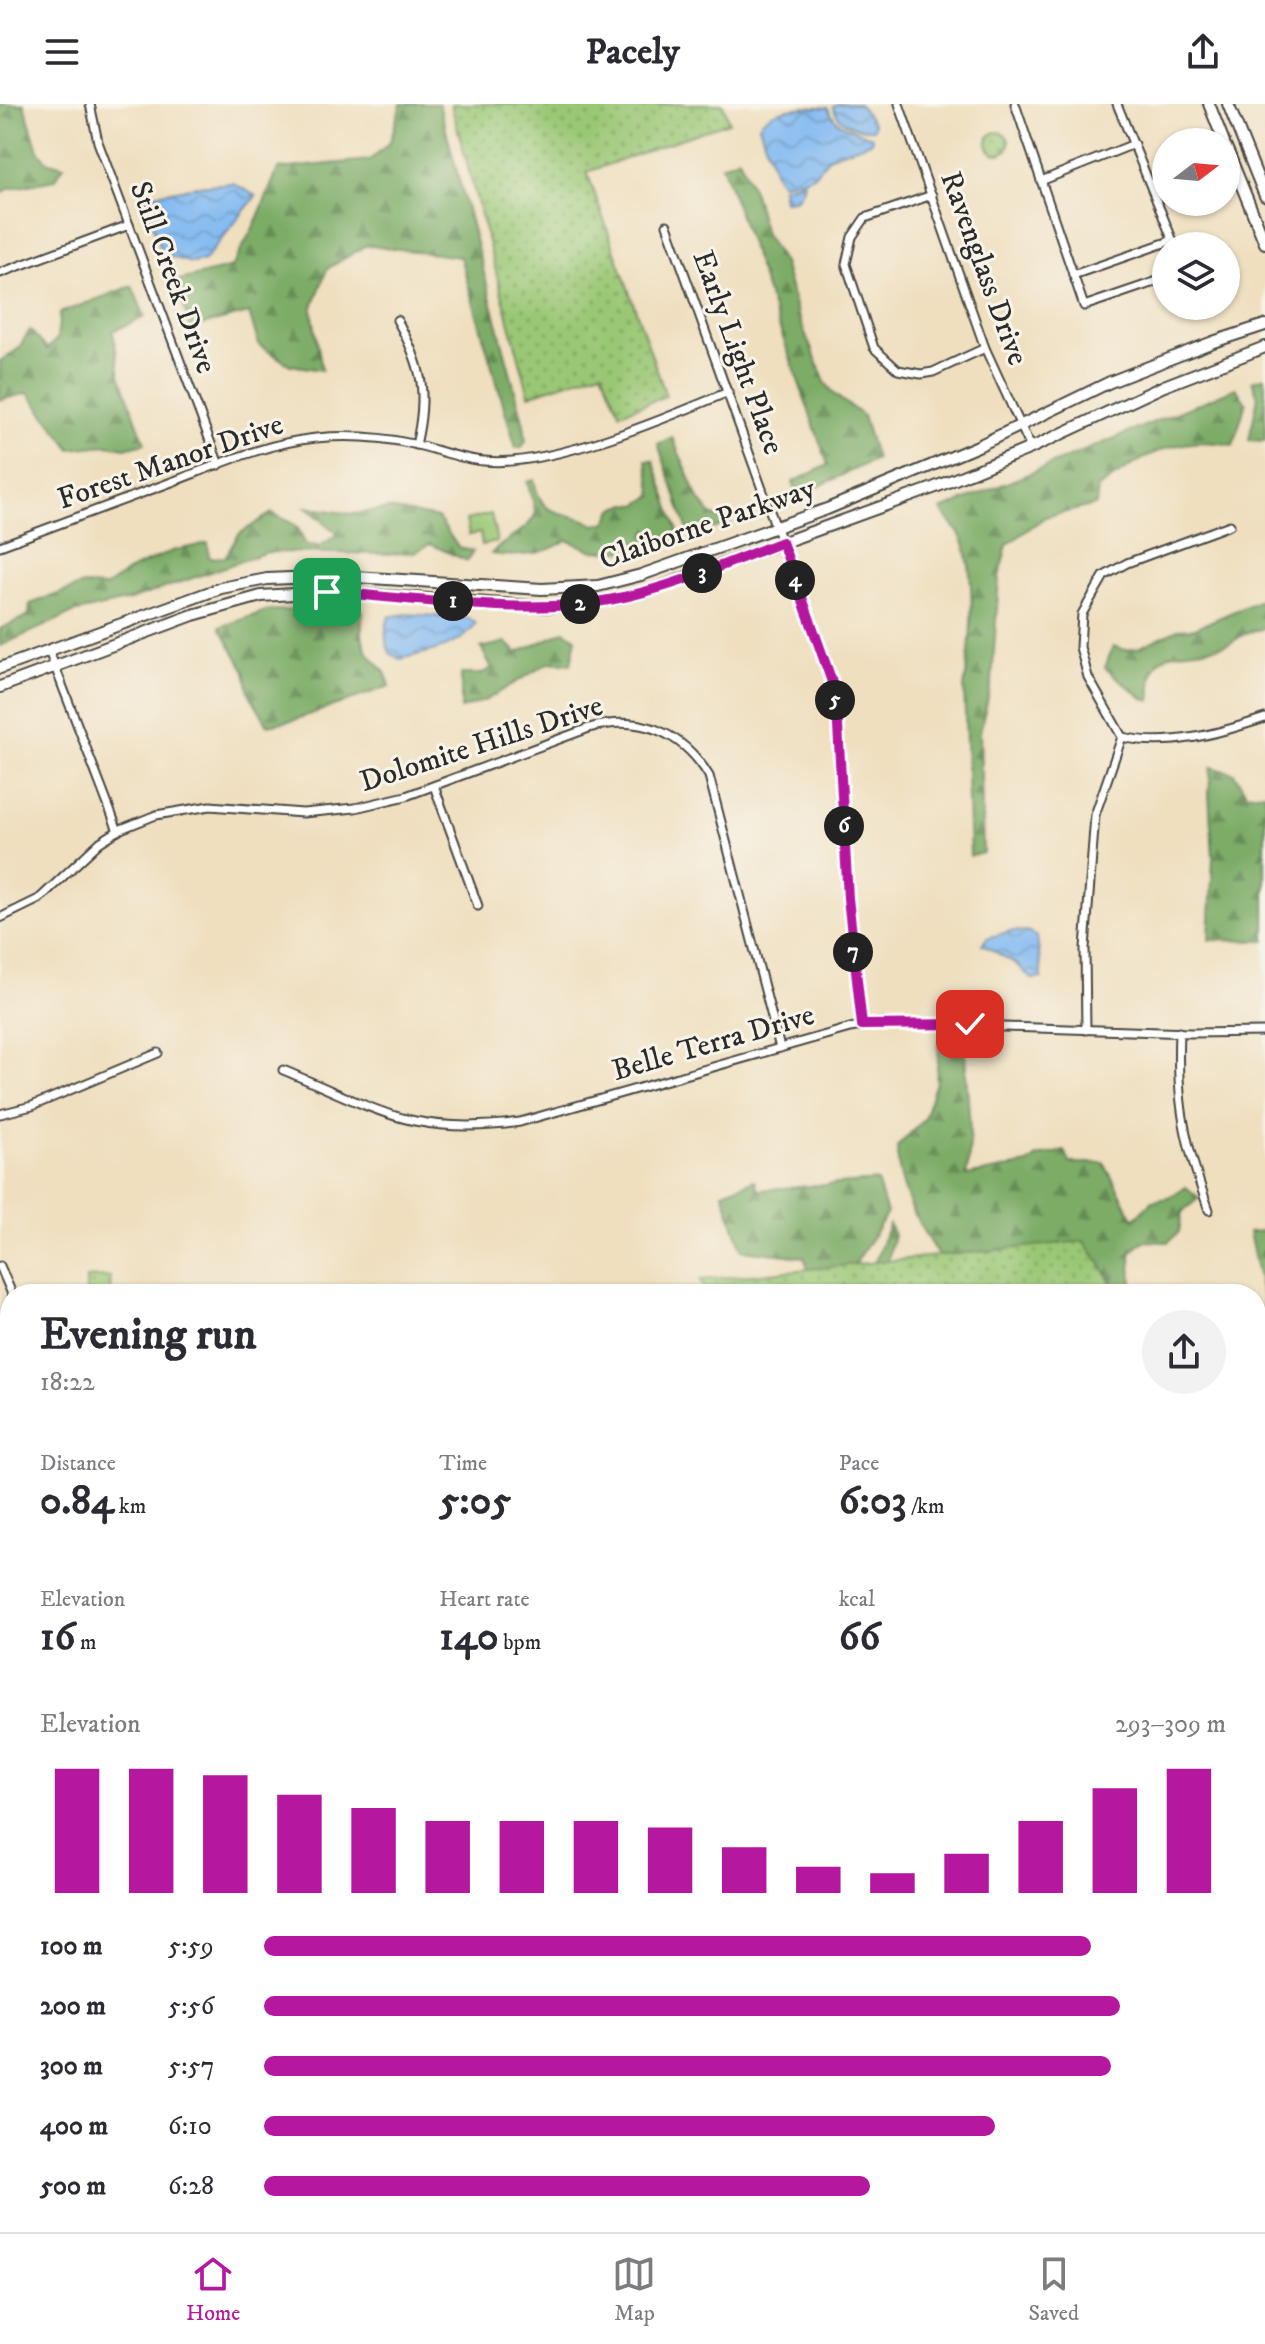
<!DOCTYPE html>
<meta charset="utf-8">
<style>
:root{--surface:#fff;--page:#f2f2f3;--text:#2b2b33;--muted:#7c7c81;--line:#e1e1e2;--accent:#b5179e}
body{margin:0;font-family:"IM FELL DW Pica",serif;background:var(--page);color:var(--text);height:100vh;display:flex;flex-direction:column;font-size:30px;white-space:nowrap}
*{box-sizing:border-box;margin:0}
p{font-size:26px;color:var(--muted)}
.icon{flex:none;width:44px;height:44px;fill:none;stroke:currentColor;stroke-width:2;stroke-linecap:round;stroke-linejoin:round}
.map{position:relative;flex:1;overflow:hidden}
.sheet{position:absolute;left:0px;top:1180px;width:1266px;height:948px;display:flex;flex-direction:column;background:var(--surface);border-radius:32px 32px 0 0;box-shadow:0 2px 6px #0004}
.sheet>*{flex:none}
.needle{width:52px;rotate:74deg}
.controls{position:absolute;left:1152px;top:24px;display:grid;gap:16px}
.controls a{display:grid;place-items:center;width:88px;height:88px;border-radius:50%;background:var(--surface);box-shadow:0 2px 6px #0004;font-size:40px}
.pin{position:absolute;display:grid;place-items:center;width:68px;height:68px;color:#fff;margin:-34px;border-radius:16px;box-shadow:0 4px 12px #0006}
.km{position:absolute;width:40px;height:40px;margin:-20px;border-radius:50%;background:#222;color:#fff;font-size:22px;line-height:40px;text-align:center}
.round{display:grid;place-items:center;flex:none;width:84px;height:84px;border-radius:42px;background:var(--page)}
.head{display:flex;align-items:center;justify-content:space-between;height:136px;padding:0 40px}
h1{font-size:44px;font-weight:700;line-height:60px}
.metrics{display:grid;grid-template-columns:repeat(3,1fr);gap:12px;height:136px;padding:8px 40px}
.metrics div{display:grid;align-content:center}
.metrics b{font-size:40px;font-weight:700}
.metrics small{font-size:22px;font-weight:400}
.metrics p{font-size:22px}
.chart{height:224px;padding:16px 40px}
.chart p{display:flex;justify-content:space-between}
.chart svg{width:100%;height:144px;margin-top:8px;stroke:var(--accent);stroke-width:6}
ul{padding:0 40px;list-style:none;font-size:26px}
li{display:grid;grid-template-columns:128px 96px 1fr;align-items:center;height:60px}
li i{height:20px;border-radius:10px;background:var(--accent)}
header{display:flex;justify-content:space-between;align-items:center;height:104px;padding:0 40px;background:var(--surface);font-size:36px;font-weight:700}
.tabs{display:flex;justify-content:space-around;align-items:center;height:112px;border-top:2px solid var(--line);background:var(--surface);font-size:22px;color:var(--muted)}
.tabs a{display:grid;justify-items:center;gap:4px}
.tabs .current{color:var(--accent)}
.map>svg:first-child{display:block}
</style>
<header><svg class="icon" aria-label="menu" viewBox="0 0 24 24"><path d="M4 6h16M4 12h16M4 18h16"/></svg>Pacely<svg class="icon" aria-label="share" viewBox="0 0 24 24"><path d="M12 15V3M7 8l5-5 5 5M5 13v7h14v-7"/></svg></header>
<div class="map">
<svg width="1265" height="2128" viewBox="0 0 1265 2128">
<defs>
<pattern id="forest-firs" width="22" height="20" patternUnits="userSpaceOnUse" patternTransform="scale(2)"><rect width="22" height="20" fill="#7bac66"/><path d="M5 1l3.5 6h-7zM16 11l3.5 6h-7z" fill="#658c54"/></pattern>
<pattern id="park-dots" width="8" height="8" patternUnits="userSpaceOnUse" patternTransform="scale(2)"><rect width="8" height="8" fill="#9ac774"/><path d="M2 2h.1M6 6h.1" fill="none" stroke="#7ea25f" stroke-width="1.8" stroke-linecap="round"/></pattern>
<pattern id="water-waves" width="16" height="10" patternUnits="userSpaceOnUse" patternTransform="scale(2)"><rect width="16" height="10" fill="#82baf2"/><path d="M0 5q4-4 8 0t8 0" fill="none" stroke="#6b97c4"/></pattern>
</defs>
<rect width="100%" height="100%" fill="#f7f3e8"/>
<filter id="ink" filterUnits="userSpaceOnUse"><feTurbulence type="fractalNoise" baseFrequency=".0125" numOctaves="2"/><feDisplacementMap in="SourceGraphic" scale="16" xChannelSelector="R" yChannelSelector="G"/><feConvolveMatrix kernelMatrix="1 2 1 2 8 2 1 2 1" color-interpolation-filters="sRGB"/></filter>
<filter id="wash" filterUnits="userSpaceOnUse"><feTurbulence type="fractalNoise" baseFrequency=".006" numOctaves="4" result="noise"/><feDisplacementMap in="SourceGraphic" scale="32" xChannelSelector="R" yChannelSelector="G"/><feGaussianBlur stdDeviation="1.8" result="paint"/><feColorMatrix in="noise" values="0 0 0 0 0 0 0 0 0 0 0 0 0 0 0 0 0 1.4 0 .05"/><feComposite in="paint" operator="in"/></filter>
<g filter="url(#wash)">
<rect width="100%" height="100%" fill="#efdfbf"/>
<!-- green -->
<polygon fill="#9ac774" stroke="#627950" stroke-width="2" points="491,410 497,438 482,441 480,429 469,431 466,416"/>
<!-- forest -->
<g fill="url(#forest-firs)" stroke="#536c48" stroke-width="2">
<polygon points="0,0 24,0 38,46 46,57 64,62 54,76 8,85 0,91"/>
<polygon points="401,0 439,0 524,320 526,336 522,343 516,344 460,153 367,141 327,165 312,206 322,266 290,261 259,241 249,209 190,224 176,177 232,163 256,118 278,65 370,56 390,38"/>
<polygon points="739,54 754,89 765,130 783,159 798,212 825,278 835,291 863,312 876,355 797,393 793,378 828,361 722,61"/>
<polygon points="132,182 145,213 113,227 120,271 145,339 125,344 106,341 71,345 28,289 0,296 0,257 18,245 30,226 47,245 57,235 60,209"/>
<polygon points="1265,273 1265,337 1249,336 1258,293 1252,277"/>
<path d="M1236,284L1246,299L1233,341C1174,330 1145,352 1098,384L1096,401L1045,413L1007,441L999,473L992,577L980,627L983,749L970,752L964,583C971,545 977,474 963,437C959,427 948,416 941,406Z"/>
<polygon points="672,333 699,395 711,411 730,419 693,432 687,424 658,340"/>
<path d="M646,356H653L679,430L676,435L633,439L624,447H593L567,436C544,451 518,454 491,450C501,438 533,423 535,410C536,401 529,387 527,378L534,376C542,420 567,403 595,421L607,418L613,405L627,400L637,401L653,391Z"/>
<polygon points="306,403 352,410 389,405 438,414 458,443 473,447 467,457 430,440 416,448 391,450 267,448 130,496 73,509 0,542 0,525 29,511 30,500 83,481 105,483 132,465 172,447 208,439 209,454 225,453 239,430 272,409 297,422 306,441 320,442 338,430"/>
<path d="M1265,494V524C1259,526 1252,527 1247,529C1239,532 1233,539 1225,541C1183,553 1147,535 1151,597L1143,594L1105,564L1113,542L1125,546L1138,544L1178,525L1195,524Z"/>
<path d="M269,506L363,507C361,521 360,538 369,550C382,567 383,560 390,582L294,616L268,621L249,589L245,567L220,523Z"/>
<polygon points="565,527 576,534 571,560 550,558 486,596 461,605 461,570 481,570 492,564 481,544 506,538 517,549"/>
<polygon points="1211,663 1234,669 1247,690 1265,688 1265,837 1209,836 1213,753 1209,690"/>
<path d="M940,929L965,930C963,978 976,1024 966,1072L1028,1060L1037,1053L1065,1047L1070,1059H1104L1134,1115L1153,1097L1169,1094L1186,1083L1199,1094L1182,1108L1179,1128L1168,1138L1144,1137L1131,1148L1132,1188L1137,1190H1122L1084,1137L940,1154C918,1122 897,1081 897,1043L924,1015L936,978Z"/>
<polygon points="755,1076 758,1086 877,1077 887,1109 851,1167 817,1190 804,1153 742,1146 723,1088"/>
<polygon points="889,1120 894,1131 886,1164 860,1181 876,1155"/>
<polygon points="1263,1127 1265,1131 1265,1227 1256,1230 1256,1217 1264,1213 1263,1194 1249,1128"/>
</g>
<!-- park -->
<g fill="url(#park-dots)" stroke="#627950" stroke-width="2">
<polygon points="451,0 723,0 729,18 587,68 666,292 620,309 602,267 529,291"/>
<circle cx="998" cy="39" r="11"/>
<polygon points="1084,1137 1102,1162 1117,1190 705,1190 700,1176"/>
<polygon points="110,1173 111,1190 86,1188 86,1174"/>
</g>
<!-- water -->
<g fill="url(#water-waves)" stroke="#56728e" stroke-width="2">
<path d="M837,0H859L874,20L873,25C856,26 839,20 833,3Z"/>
<path d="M817,3L828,4C835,23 855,26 872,33L871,38L830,52L815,70L802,76L782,79L776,72L759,21C771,3 797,4 817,3Z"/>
<path d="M804,78C802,90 797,98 784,97L782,83Z"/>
<polygon points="233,79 256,92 204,157 191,159 162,150 145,96 156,90 197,82"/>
<path d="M405,510L469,514L476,520C462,543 425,549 400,555L390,549C385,536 384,526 389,513Z"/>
<polygon points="1011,827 1027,828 1037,833 1042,874 1032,875 1016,860 982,840 987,834"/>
</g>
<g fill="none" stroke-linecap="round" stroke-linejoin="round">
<!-- stream -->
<polyline stroke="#82baf2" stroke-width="3" points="0,1531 10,1527"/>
</g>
</g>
<g filter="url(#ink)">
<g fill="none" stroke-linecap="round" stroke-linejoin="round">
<defs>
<g id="minor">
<polyline points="90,0 98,38 219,361"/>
<polyline points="899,0 985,244 1031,344"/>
<polyline points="1015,0 1084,202 1166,174"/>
<polyline points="1117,0 1175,142"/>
<polyline points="1041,77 1134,40"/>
<polyline points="932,91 865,114 852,133 846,160 874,244 898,266 921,270 933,268 985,244"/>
<polyline points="667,121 834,585 839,622 848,794 862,921"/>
<polyline points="0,169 129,121"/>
<polyline points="1073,171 1173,136"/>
<path d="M397,216C423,263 428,289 416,341"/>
<path d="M0,442C59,420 118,398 177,376C222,359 267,339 316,334C348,331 381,333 413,340C437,345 459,355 484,357C549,364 667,314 728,288"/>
<polyline points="49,547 118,727"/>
<path d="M1122,633C1169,644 1220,629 1265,614"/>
<polyline points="434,682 478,802"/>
<path d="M0,814L39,795L100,738L121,725L156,711L210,702L303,709L355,704L406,692L589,624C639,610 683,628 709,672L780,944"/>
<polyline points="1086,926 1085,844 1095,711 1122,633 1088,573 1080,543 1082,510 1104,472 1127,459 1230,421"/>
<path d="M1179,928C1176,999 1185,1040 1209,1106"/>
<path d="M283,966C323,982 374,1009 415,1017C450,1024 485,1023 520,1018L850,924L879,919L1191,929L1265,928"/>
<polyline points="0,1010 32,1002 158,949"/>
<polyline points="0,1162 12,1190"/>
<polyline points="0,1234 10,1233"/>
<polyline points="0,1291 10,1269"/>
<polyline points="1256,1296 1265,1290"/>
<polyline points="1256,1455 1265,1466"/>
<polyline points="0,1671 6,1662 10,1661"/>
<polyline points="0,1679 10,1705"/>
<polyline points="0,1844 10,1840"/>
<polyline points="1256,2095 1265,2093"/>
<polyline points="53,2118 58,2128"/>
<polyline points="152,2118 159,2128"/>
<polyline points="326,2118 329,2128"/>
<polyline points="433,2118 436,2128"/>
<polyline points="509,2118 512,2128"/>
<polyline points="1002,2118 1004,2128"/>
<polyline points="126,2128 141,2118"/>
<polyline points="616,2128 625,2118"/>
<polyline points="1169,2128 1180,2125 1190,2128"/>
</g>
<g id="tertiary">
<polyline points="0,1450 10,1449"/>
<polyline points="1256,2008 1265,2006"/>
<polyline points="796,2118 838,2120 867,2118"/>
<polyline points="890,2128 897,2118"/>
</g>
<g id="secondary">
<polyline points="1209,0 1224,38"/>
<polyline points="1228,0 1265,92"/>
<polyline points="1226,43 1265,139"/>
<polyline points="0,564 221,484 267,475 340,472 542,485 598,482 641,471 827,405 978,342 1110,278 1213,238 1265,221"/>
<polyline points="0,583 193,511 261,492 327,488 547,503 616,495 649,487 933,384 1031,344 1164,282 1265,243"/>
<polyline points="1256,1799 1265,1796"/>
<polyline points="1256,1818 1265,1815"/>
<polyline points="0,1892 10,1935"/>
<polyline points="6,2128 10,2109"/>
<polyline points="629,2128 633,2118"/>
<polyline points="651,2128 655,2118"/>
</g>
</defs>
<!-- minor casing -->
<use href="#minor" stroke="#484641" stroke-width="11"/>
<!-- tertiary casing -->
<use href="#tertiary" stroke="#484641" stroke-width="13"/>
<!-- secondary casing -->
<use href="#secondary" stroke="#484641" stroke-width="14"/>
<!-- minor -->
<use href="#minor" stroke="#fff" stroke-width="7"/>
<!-- tertiary -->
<use href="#tertiary" stroke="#fff" stroke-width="9"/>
<!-- secondary -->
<use href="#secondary" stroke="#fff" stroke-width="10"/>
</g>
</g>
<g fill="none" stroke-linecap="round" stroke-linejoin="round" filter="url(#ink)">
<defs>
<path id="route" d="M327,488C418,494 525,513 614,495C672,484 727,459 782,438L831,575L837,605L848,794L862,921L970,920"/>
</defs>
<!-- route casing -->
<use href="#route" stroke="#fff" stroke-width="16"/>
<!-- route -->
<use href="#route" stroke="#b5179e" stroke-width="10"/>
</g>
<g text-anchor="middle" stroke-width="6" stroke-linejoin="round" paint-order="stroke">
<!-- street labels -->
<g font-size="30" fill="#2b2b2b" stroke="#f7f3e8">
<text transform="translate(985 164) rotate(70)" y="10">Ravenglass Drive</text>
<text transform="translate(174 173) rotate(70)" y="10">Still Creek Drive</text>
<text transform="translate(739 248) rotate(70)" y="10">Early Light Place</text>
<text transform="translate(170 357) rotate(-19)" y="10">Forest Manor Drive</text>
<text transform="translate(707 419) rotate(-19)" y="10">Claiborne Parkway</text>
<text transform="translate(481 639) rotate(-18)" y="10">Dolomite Hills Drive</text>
<text transform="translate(713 938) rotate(-16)" y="10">Belle Terra Drive</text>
</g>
</g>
</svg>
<div class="controls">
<a><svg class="needle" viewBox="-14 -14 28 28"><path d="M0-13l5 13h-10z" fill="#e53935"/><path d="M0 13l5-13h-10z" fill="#7c7c81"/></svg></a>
<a><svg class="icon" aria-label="layers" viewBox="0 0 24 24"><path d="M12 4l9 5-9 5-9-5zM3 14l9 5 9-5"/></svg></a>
</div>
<div class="pin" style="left:327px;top:488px;background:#1e9e55"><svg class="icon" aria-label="arrive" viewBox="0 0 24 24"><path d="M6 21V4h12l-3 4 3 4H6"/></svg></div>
<div class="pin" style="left:970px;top:920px;background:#d93025"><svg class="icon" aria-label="check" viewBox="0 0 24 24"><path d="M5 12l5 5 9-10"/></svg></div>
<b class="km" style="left:453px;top:497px">1</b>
<b class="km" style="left:580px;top:500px">2</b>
<b class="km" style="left:702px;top:469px">3</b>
<b class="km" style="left:795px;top:476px">4</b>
<b class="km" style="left:835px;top:596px">5</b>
<b class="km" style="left:844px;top:722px">6</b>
<b class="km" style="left:853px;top:848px">7</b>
<section class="sheet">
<div class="head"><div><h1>Evening run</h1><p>18:22</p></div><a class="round"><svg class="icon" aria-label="share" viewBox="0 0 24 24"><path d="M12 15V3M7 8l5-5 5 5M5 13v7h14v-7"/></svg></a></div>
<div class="metrics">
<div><p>Distance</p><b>0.84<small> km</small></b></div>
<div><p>Time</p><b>5:05</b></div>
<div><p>Pace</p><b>6:03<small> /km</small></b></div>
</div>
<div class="metrics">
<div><p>Elevation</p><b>16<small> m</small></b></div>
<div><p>Heart rate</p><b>140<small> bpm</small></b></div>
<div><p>kcal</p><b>66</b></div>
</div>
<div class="chart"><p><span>Elevation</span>293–309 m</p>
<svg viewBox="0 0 160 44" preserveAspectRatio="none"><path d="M5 44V6M15 44V6M25 44V8M35 44V14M45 44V18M55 44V22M65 44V22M75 44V22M85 44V24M95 44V30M105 44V36M115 44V38M125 44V32M135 44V22M145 44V12M155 44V6"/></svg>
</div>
<ul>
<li><b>100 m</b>5:59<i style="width:86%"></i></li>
<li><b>200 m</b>5:56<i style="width:89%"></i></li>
<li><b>300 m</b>5:57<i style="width:88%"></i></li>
<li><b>400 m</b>6:10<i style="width:76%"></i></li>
<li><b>500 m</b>6:28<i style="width:63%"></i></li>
</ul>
</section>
</div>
<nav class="tabs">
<a class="current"><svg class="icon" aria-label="home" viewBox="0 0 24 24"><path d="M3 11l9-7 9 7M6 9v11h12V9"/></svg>Home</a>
<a><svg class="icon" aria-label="map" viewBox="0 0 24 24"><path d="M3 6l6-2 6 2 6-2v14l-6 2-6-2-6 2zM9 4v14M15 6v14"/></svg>Map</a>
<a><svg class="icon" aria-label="saved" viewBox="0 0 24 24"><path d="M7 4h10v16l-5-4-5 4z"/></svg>Saved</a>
</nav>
